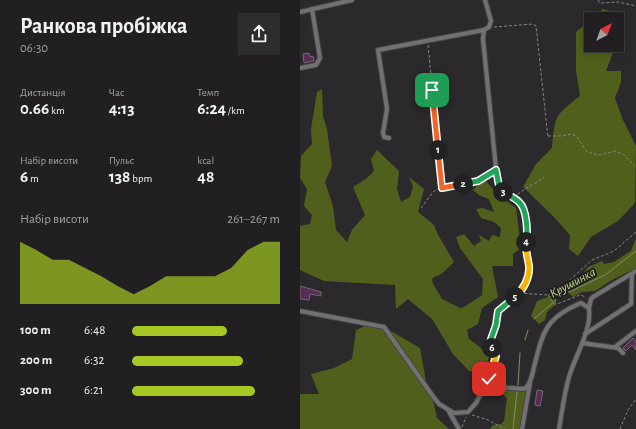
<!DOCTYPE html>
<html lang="uk">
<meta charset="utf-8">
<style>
:root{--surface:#211f21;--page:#2d2c2e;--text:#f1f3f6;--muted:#a2a2a5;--line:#3e3d3f;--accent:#a5c822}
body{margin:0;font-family:"Alegreya Sans",sans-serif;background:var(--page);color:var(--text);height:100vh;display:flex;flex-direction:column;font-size:15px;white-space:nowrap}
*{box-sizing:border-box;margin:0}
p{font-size:13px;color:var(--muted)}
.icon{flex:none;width:22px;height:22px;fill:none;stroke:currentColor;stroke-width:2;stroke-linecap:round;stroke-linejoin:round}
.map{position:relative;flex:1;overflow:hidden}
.sheet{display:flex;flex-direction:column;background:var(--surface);width:300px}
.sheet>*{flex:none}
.needle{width:26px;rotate:41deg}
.buttons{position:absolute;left:284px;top:12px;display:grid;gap:8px}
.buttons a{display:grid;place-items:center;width:40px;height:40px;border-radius:0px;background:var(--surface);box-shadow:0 2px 10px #0003,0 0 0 1px var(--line);font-size:20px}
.pin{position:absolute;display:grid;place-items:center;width:34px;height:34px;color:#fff;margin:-17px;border-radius:8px;box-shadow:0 2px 6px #0006}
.km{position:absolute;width:20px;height:20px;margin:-10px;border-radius:50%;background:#222;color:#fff;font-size:11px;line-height:20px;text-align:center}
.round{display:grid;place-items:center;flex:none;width:42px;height:42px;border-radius:0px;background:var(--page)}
.headline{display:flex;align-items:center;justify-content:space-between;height:68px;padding:0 20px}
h1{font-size:22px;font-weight:700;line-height:30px}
.metrics{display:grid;grid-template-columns:repeat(3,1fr);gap:6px;height:68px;padding:4px 20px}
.metrics div{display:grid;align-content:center}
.metrics b{font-size:17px;font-weight:700}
.metrics small{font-size:11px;font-weight:400}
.metrics p{font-size:11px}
.chart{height:112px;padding:8px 20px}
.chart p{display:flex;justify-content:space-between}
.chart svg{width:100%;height:72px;margin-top:4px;fill:var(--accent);opacity:.7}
ul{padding:0 20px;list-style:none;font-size:13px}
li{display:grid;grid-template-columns:64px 48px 1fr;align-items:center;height:30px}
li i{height:10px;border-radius:5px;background:var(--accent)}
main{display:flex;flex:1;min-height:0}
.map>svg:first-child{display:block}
</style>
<main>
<section class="sheet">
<div class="headline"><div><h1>Ранкова пробіжка</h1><p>06:30</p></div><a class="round"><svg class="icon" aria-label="share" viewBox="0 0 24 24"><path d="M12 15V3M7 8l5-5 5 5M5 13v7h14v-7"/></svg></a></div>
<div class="metrics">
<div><p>Дистанція</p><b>0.66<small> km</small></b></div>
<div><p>Час</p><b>4:13</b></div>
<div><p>Темп</p><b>6:24<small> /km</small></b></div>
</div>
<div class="metrics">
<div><p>Набір висоти</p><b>6<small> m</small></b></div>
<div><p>Пульс</p><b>138<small> bpm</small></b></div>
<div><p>kcal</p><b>48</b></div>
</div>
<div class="chart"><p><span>Набір висоти</span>261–267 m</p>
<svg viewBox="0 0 160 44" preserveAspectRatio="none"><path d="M0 44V6L10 11L20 17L30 17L40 22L50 27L60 33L70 38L80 33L90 27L100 27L110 27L120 27L130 22L140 11L150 6L160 6V44z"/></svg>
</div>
<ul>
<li><b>100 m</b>6:48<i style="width:64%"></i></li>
<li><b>200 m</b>6:32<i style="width:75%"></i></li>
<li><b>300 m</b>6:21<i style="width:83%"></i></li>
</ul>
</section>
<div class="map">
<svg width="336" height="429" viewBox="0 0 336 429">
<rect width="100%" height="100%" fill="#2c292c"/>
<!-- forest -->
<g fill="#50601c">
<polygon points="302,9 324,14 317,41 317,19 297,19"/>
<path d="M289,21H291V45H316L306,71H321V82L315,98L323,120L336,146L335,203L318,221L291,237L278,256L269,249L270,235L253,216L223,187L236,164L252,148C255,116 254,116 280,96L276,71V32Z"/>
<path d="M22,89L23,116L27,129L32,166L25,182L33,206L36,230L47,242L52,230L65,215L53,187L66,179L74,171L71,159L77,150L99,171L97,189L101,202L110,197L113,186L109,177L124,189L118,212L134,225L137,233L154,262C150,265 146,271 141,274C137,276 135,276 132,279L133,284L142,299L160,308L164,307L182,295L183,279L160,248L156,237L164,234L174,246L181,241L179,235L189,241L192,235L200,237L201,228L194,222L181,218L176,209L182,208L194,212L189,199L179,195L173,190L178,185L186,181L199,196L216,208L221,248L213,254V266H192L198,297L182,308L178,324L167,330L169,339L181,348L189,357L184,372L169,371L153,354L132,319L108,299L96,309L95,285L24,281L0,270V226L10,224L12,215L4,206L7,189L0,178L1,156L12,144L11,129L17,92Z"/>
<polygon points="336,238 336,268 312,280 295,291 282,292 273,297 267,291 256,297 256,304 247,312 245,320 239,324 231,316 237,301 256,294 281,276 288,267 302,261 304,264 314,262 331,251"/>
<polygon points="71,323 84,327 120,348 126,382 132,395 137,418 149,429 0,429 0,394 19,394 11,374 34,368 52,359 56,330"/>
<polygon points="202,390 227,391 229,394 224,401 223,406 225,412 220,429 190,429 193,425 201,424 204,421 207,398 201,393"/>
</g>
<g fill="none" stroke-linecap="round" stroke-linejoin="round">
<!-- stream -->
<g stroke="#848f60" stroke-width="1">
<polyline points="269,292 305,275 336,251"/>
<polyline points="234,319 256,300"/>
<polyline points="225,340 228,330"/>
<polyline points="218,385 220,353"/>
<polyline points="213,429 217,392"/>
</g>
</g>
<!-- building -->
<g fill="#5b2b57" stroke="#706c6f">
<polygon points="9,53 10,57 13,56 14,61 4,63 3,54"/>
<polygon points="0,286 21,292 21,296 10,294 9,300 0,299"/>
<polygon points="333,338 336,341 336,350 332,345 326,351 323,348"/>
<polygon points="237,390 243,391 240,406 235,405"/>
</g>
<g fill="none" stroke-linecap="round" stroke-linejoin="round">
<defs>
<g id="minor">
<polyline points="185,0 191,21 189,27 184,30 183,39 197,179"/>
<polyline points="0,12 52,0"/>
<polyline points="0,68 16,65 20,58 12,9"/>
<polyline points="89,138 84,137 83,133 87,109 78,50 184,30"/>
<path d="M0,311L84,327L132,395L139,404L154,413L168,412L176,403L182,392L189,388L197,387L225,389C231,382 232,376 234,367C243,332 245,318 281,303L289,308L291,299L293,297L336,271"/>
<polyline points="285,334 331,304 332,274"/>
<polyline points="282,343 318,348 323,353"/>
<polyline points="315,347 336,331"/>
<polyline points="148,410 159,429"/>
<polyline points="222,429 230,383"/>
<path d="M259,429C262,412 264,394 269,377C275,356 292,330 289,308"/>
</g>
</defs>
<!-- minor casing -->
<use href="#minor" stroke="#464446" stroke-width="6"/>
<!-- path -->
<g stroke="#868486" stroke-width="1" stroke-dasharray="3 2" stroke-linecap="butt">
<polyline points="298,0 300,3 318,2 336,6"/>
<polyline points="194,27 233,24 236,26 248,138"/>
<polyline points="128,45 142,188"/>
<polyline points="248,136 261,136 272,134 277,137 287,152 299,155 315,151 324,155 336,167"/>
<polyline points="198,183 199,186 203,192 220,203 225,216 228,234 225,246 229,267 228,275 220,293"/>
<path d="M214,198C222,189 234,185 244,177"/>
<polyline points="121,208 133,192 139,188 178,181 192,172"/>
<polyline points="248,295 254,304 257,304 280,295 286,297"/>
<polyline points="192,372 197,378 206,383"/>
<polyline points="193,383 189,379 196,356 190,342 196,325 198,311 219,293 248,295 262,287 292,260 314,251 336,232"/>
<polyline points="172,415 188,420 205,429"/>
<polyline points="162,427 166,417"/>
<polyline points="320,429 328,410 336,399"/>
</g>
<!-- minor -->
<use href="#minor" stroke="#737073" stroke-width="4"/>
</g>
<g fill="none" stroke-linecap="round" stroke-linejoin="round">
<defs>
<polyline id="split-1" points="132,90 138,150"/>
<polyline id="split-2" points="138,150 142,188 163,184"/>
<polyline id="split-3" points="163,184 178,181 196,170 199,186 203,192"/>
<path id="split-4" d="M203,192C208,195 215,198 219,202C227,209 228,232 226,242"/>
<path id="split-5" d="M215,297C223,290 230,278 229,266C228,258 225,250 226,242"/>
<polyline id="split-6" points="192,348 190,342 196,325 198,311 215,297"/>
<polyline id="split-7" points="189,379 196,356 192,348"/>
</defs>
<!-- split-1 casing -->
<use href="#split-1" stroke="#fff" stroke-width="8"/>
<!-- split-2 casing -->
<use href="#split-2" stroke="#fff" stroke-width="8"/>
<!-- split-3 casing -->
<use href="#split-3" stroke="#fff" stroke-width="8"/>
<!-- split-4 casing -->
<use href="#split-4" stroke="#fff" stroke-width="8"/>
<!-- split-5 casing -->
<use href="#split-5" stroke="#fff" stroke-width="8"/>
<!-- split-6 casing -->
<use href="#split-6" stroke="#fff" stroke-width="8"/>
<!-- split-7 casing -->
<use href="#split-7" stroke="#fff" stroke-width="8"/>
<!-- split-1 -->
<use href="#split-1" stroke="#f0652b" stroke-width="5"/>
<!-- split-2 -->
<use href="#split-2" stroke="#f0652b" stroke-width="5"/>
<!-- split-3 -->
<use href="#split-3" stroke="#22a559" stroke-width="5"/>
<!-- split-4 -->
<use href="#split-4" stroke="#22a559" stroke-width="5"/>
<!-- split-5 -->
<use href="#split-5" stroke="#f5b400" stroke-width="5"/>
<!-- split-6 -->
<use href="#split-6" stroke="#22a559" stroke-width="5"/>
<!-- split-7 -->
<use href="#split-7" stroke="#f5b400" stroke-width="5"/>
</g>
<g text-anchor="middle" stroke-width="4" stroke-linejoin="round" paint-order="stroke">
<!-- water labels -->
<g font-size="13" font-style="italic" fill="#c4de7f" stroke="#221f22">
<text transform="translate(272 282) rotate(-28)" y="5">Крушинка</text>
</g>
</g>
</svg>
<div class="buttons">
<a><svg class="needle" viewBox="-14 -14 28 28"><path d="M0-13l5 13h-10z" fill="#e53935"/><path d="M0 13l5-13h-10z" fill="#a2a2a5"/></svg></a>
</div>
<div class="pin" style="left:132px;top:90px;background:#1e9e55"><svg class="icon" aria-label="arrive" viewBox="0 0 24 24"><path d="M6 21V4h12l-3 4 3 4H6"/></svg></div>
<div class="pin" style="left:189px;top:379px;background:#d93025"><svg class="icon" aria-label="check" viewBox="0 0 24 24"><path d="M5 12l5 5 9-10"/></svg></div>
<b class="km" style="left:138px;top:150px">1</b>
<b class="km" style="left:163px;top:184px">2</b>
<b class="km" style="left:203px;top:192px">3</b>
<b class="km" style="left:226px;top:242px">4</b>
<b class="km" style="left:215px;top:297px">5</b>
<b class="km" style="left:192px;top:348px">6</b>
</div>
</main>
